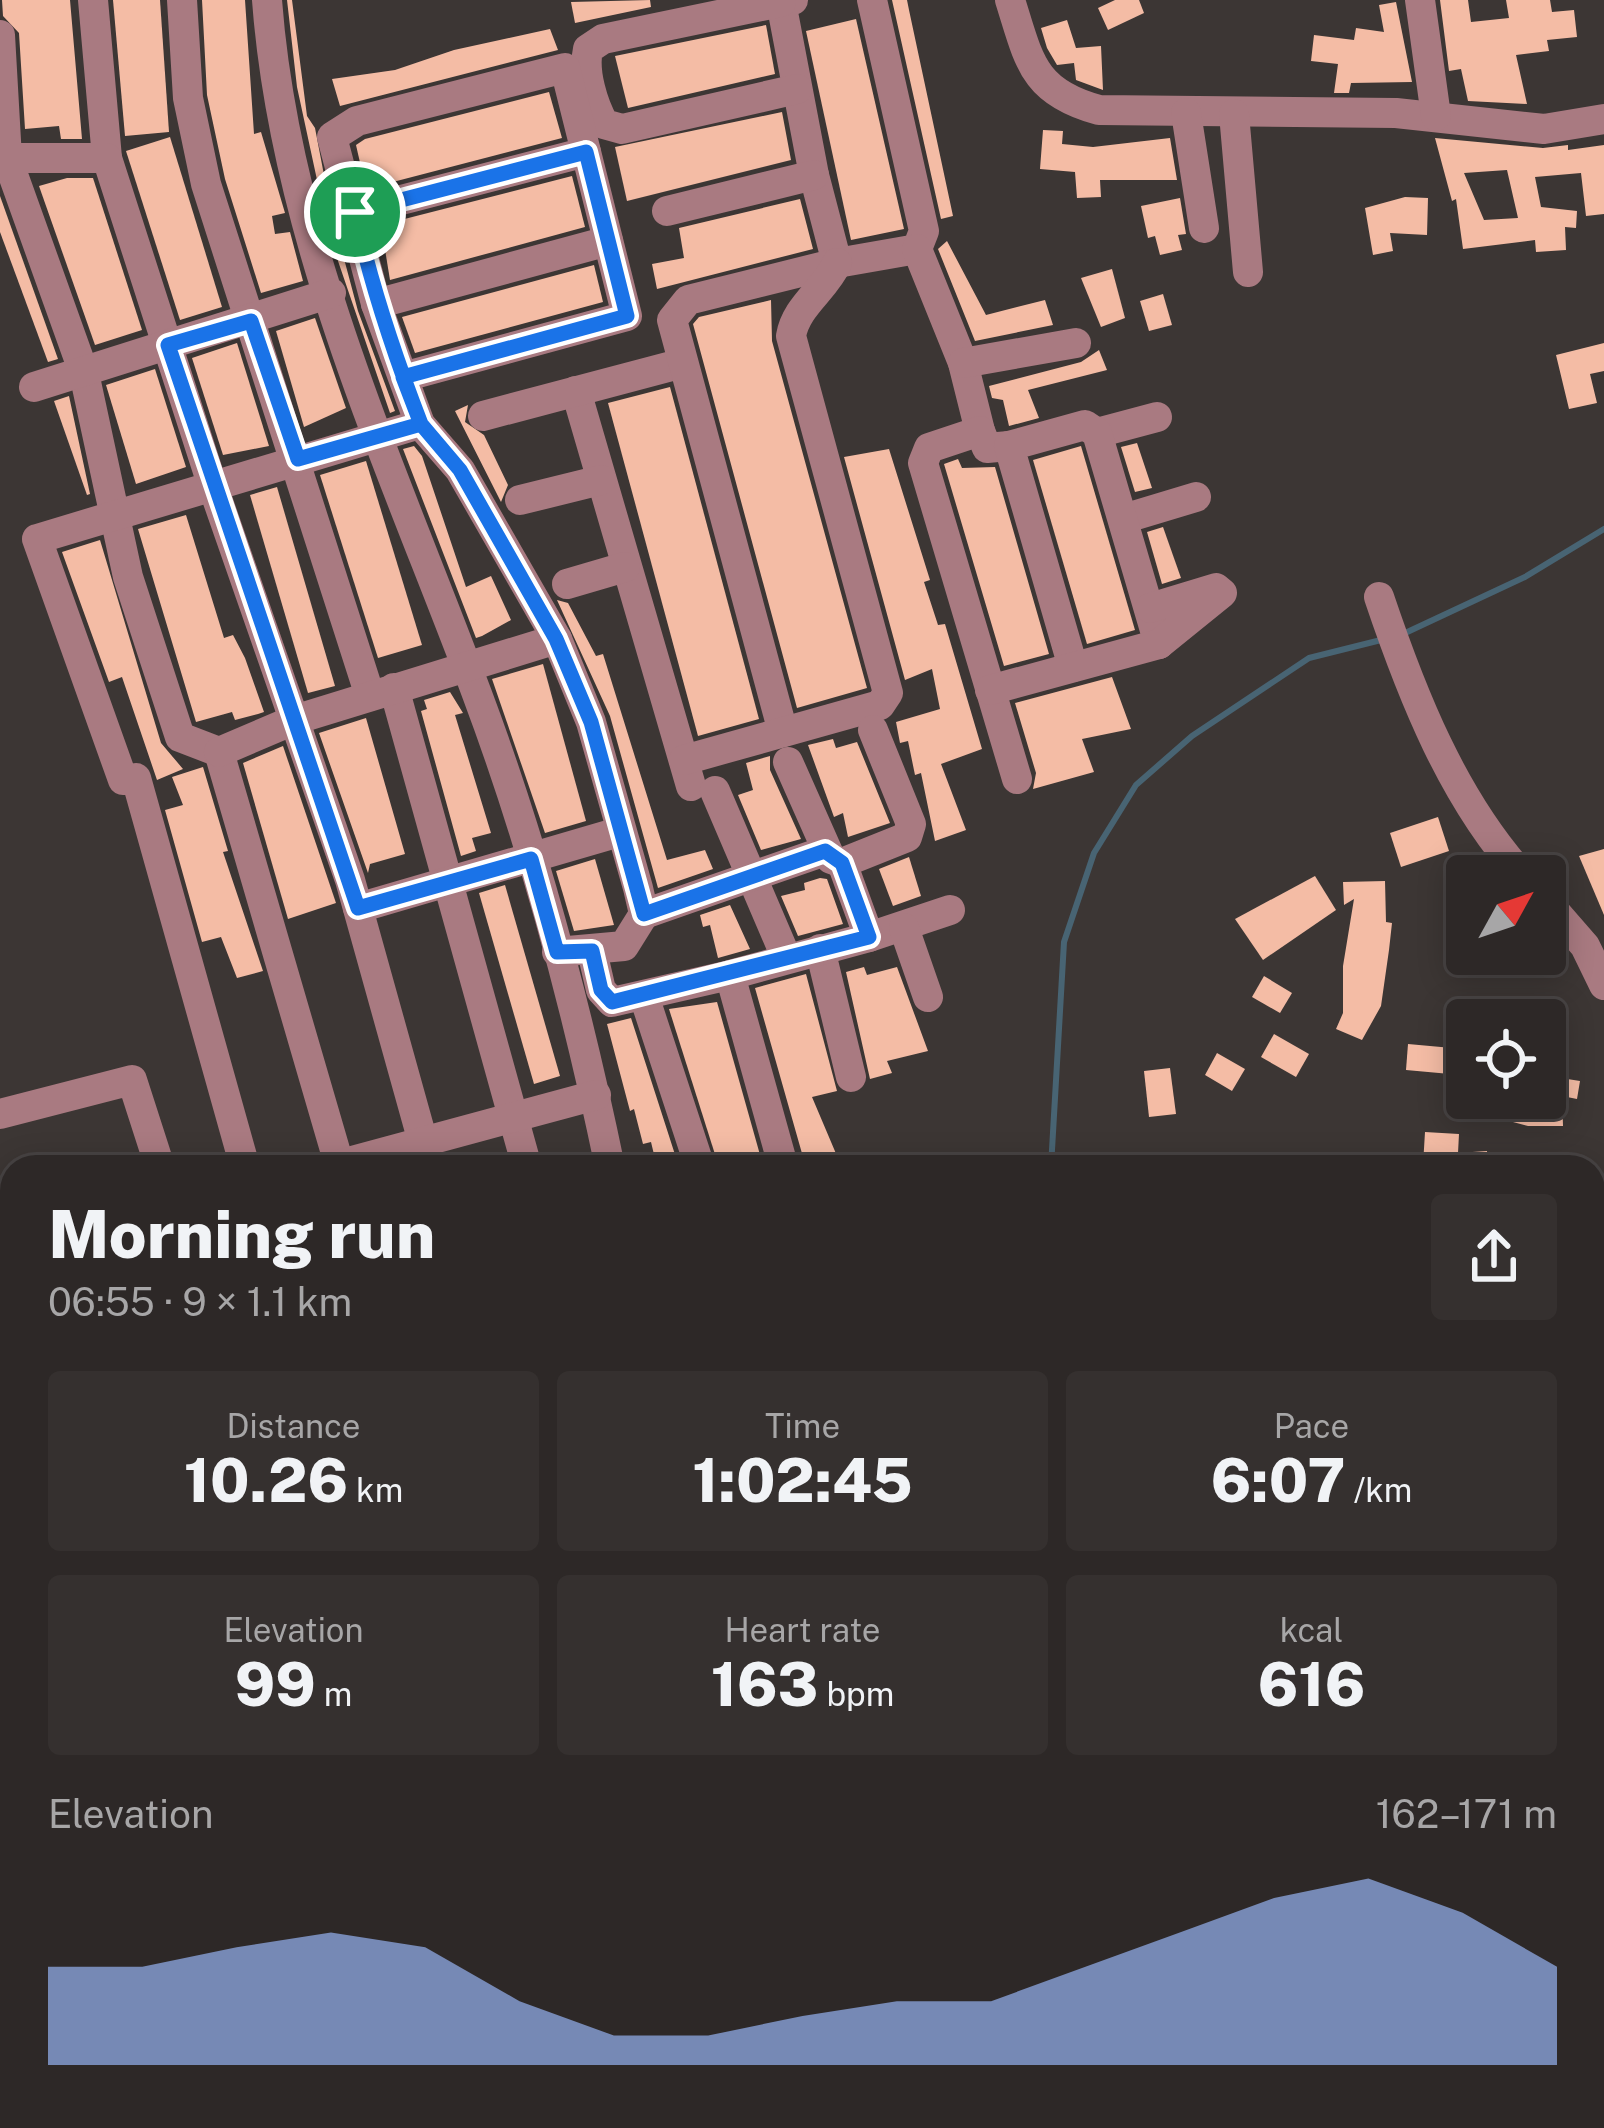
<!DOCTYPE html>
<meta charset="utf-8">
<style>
:root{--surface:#2d2827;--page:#35302f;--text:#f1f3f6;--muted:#a7a6a7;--line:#484444;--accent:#95b2f1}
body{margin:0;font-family:"Public Sans",sans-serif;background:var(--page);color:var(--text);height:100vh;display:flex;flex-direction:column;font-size:45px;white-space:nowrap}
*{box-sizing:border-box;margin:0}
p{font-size:39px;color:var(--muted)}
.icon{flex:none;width:66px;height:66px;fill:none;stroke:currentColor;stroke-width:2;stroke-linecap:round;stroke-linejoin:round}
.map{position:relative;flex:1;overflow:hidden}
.details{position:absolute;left:0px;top:1155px;width:1605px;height:975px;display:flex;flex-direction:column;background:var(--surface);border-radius:36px 36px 0 0;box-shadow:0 6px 30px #0003,0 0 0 3px var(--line)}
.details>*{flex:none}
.needle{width:78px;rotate:50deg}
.buttons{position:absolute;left:1446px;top:855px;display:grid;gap:24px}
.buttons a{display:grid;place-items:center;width:120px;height:120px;border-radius:12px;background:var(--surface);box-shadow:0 6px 30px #0003,0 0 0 3px var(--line);font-size:60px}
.pin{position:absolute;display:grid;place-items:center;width:102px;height:102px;color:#fff;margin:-51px;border:6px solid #fff;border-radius:50%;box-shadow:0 3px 12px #0007}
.round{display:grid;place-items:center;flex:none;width:126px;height:126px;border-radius:12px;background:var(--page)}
.overview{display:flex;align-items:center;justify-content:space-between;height:204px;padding:0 48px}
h1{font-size:66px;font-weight:800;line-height:90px}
.stats{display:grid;grid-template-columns:repeat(3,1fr);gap:18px;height:204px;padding:12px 48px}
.stats div{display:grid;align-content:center;border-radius:12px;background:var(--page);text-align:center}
.stats b{font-size:60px;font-weight:800}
.stats small{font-size:33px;font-weight:400}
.stats p{font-size:33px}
.chart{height:336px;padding:24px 48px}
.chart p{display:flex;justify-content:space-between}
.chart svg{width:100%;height:216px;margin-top:12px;fill:var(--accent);opacity:.7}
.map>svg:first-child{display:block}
</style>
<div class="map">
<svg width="1604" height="2128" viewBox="0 0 1604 2128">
<rect width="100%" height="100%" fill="#3c3634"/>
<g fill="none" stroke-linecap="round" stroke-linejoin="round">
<!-- stream -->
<g stroke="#486473" stroke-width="6">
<polyline points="1403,634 1525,577 1604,529"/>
<polyline points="1051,1167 1064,942 1094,853 1136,785 1192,736 1309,658 1385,639"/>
<polyline points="1593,1668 1604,1675"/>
</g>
</g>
<!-- building -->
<g fill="#f4bca5" fill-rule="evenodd">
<polygon points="2,0 70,0 82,139 61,139 59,126 25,129 19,33 3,16"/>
<polygon points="113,0 160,0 169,132 125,136"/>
<polygon points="202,0 245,0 254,134 261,132 285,213 272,216 275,234 290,232 303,281 261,293 225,179 207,95"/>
<polygon points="287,0 292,0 307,116 315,128 329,201 322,203 297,87"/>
<polygon points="650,0 651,7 575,23 571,2"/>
<polygon points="892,0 907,0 909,10 953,216 941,219"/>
<polygon points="1115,0 1139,0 1144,13 1108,30 1098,8"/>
<polygon points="1440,0 1468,0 1471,22 1509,18 1506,0 1550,0 1552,12 1574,10 1577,37 1547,40 1549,51 1516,55 1527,104 1468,101 1461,69 1449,71"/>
<polygon points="1396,2 1412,82 1351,83 1349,93 1334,93 1338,64 1311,61 1314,35 1354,40 1356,28 1384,32 1379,5"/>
<polygon points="856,19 904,229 851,240 806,31"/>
<polygon points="1067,20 1076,48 1101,46 1103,90 1076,80 1074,63 1057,65 1047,48 1041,28"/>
<polygon points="766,25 775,74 628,108 615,56"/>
<polygon points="550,29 558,50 340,106 332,79 395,70 454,50"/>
<polygon points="549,92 562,138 366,189 356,145 365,139"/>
<polygon points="782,112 791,160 627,201 615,147"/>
<polygon points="1043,130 1063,131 1062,144 1093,147 1170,138 1177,180 1100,180 1101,197 1077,198 1075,172 1040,169"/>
<polygon points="170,137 222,307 180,320 126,151"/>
<path d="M1435,138L1543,148L1568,145V150L1604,145V214L1586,216L1581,173L1535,177L1541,207L1577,211L1576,228L1565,227L1566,250L1536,252L1535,240L1463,249L1456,199L1452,201ZM1507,170L1518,218L1484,220L1464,173Z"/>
<polygon points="572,176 585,227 390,280 381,225"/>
<polygon points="67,178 93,178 142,330 95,345 39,186"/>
<polygon points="0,196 58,359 48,362 0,232"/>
<polygon points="1405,197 1428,198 1427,235 1390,233 1393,251 1373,255 1365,208"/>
<polygon points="1180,198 1186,234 1178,235 1182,250 1160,255 1155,236 1148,238 1141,206"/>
<polygon points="800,199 813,249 657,289 652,264 684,258 679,228"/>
<polygon points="335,225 358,311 395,411 390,413 338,261 328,226"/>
<polygon points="947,241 986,315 1045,300 1053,325 975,341 938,249"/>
<polygon points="594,265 603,302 415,353 402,317"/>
<polygon points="1112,269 1125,318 1101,327 1081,278"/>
<polygon points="1163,294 1172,325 1149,331 1140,301"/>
<polygon points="771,300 772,341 867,688 797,708 693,324 699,317"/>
<polygon points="315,318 346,408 304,427 276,331"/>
<polygon points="237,343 269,446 223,455 192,358"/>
<polygon points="1604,343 1604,371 1590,374 1597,403 1569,409 1556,355"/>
<polygon points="1099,350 1107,370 1028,390 1039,418 1009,426 1003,400 992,398 989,386 1081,362"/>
<polygon points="155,369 186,467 136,484 106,385"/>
<polygon points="670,387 759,719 698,736 608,403"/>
<polygon points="69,396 90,494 87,495 54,401"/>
<polygon points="468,405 465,422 484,435 508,485 501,502 455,411"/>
<polygon points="1137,443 1152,488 1135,492 1121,447"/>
<polygon points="414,446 422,456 466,587 491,576 511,620 482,636 476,638 403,449"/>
<polygon points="1081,446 1135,630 1087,644 1033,460"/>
<polygon points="889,449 930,580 924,582 938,625 945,624 982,749 941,764 966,830 935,841 921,773 915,775 908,741 900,743 896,722 940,709 932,669 905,680 844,457"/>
<polygon points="958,459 962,468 995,467 1049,654 1004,666 944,464"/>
<polygon points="366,461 422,645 378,658 320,475"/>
<polygon points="277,487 335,686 308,693 250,495"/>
<polygon points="186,515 224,638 233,635 245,658 264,712 258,714 235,720 232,712 196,722 138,529"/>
<polygon points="1163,527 1181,578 1162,584 1147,532"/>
<polygon points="100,540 161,743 183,769 157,780 122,677 109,682 62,552"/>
<polygon points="557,600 568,603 596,656 603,654 667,860 705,850 713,869 658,888 610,716"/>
<polygon points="543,664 586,821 545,833 492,679"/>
<polygon points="1112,677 1131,729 1082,739 1094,772 1033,789 1036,773 1015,703"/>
<polygon points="450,692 463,713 455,715 491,833 472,838 476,851 461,856 421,711 427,709 424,700"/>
<polygon points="366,718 405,854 370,864 368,873 319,733"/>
<polygon points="833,739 836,748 857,742 890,823 848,837 843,813 834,817 808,745"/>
<polygon points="283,746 336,903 288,919 243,763"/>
<polygon points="770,756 770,770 801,839 761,850 738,795 753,790 746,763"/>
<polygon points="203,767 228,851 223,852 263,971 237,978 221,937 202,942 165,810 183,805 172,777"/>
<polygon points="1438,817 1449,851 1401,867 1390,833"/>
<polygon points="1604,849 1604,915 1579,856"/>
<polygon points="909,857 921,896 893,906 879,869"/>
<polygon points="595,859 614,925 574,931 556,871"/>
<polygon points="1315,876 1336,910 1263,960 1235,919"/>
<polygon points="820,878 827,879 843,924 798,936 781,896 805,890 804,883"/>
<polygon points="1385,881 1386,922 1392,923 1389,950 1381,1006 1362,1040 1336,1029 1343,1013 1343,966 1354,899 1344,905 1343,882"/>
<polygon points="505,885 560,1076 534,1084 479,893"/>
<polygon points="730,905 750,949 718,958 710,925 703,927 700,915"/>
<polygon points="864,967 867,975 897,967 928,1051 887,1061 892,1073 870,1079 846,972"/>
<polygon points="806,974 837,1091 812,1097 837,1156 805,1164 755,988"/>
<polygon points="1264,976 1292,993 1280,1013 1252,997"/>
<polygon points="717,1002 762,1162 745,1167 719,1167 669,1009"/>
<polygon points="631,1018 679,1167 657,1167 651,1142 643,1144 634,1109 630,1111 607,1024"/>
<polygon points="1274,1034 1309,1054 1296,1077 1261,1057"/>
<polygon points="1408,1044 1452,1048 1450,1074 1406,1070"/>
<polygon points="1217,1053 1245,1069 1232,1091 1205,1075"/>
<polygon points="1554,1060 1561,1060 1561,1078 1580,1081 1577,1099 1562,1096 1563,1126 1528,1126 1487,1115 1467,1098 1547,1098"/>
<polygon points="1170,1068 1176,1114 1149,1117 1144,1071"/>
<polygon points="1425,1132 1459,1134 1458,1153 1487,1151 1488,1167 1423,1165"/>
</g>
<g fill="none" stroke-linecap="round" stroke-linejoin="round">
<!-- minor -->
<g stroke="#a97a81" stroke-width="30">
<polyline points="93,0 107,158"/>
<polyline points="182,0 188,98 206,184 370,696"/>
<path d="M267,0C285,242 393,469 477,694C534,846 577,1008 610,1167"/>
<polyline points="793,0 781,2 814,175 837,263 917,249 924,231 872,0"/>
<path d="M1010,0C1029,60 1032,92 1099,110L1396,113L1544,129L1604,119"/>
<polyline points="1420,0 1436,116"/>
<path d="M781,2L603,39L588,49C583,72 593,104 604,124L622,129L797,89"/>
<polyline points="0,35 7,158 84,373 128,577 180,737 219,752"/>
<polyline points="1186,113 1204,228"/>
<polyline points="1234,114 1248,272"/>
<polyline points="0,158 107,158 212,484 350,880 430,1167"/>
<polyline points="667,211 814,175"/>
<polyline points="355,212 586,152"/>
<polyline points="917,249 963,363 980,431"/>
<polyline points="376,304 608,241"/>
<polyline points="963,363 1076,343"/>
<polyline points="403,377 627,316 565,68 357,121 332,137 376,304 420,424 460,470 557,639 591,722 638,888 644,914 624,946 557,952"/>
<polyline points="34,387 331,293"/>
<polyline points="576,391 691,786"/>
<polyline points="483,416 683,363"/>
<polyline points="1097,433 1157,417"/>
<polyline points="1009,446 987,448 980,431 929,448 923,463 1017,779"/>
<polyline points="520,500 601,480"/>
<polyline points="1123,519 1196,497"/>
<polyline points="567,584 625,567"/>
<path d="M1379,597C1412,695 1453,799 1523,876"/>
<polyline points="1073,667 1009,446 1085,425 1097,433 1159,644"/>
<polyline points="394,688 527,1167"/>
<polyline points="990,690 1159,644 1222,593 1216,588 1150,608"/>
<polyline points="783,732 672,320 688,300 837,263"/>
<polyline points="219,752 340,1167"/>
<polyline points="219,752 294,720 557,639"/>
<path d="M684,760L880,705L888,693L791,336C796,306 825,290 837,263"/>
<polyline points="788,762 831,859 842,863 907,837 911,824 873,730"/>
<polyline points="715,791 786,957"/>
<polyline points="842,863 869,937 950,910"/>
<polyline points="1545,900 1585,946 1604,985"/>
<polyline points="358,908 619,832"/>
<polyline points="644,914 825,851"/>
<polyline points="904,928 928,997"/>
<polyline points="820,949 851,1077"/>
<polyline points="592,951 601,990 612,1002 730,975 781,1158"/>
<polyline points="730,975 869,937"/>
<polyline points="644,996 700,1167"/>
<polyline points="0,1114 132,1080 160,1167"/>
<polyline points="245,1167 136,778 123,780 37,539 420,424"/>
<polyline points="330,1167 596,1095"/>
<polyline points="0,1274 12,1279"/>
<polyline points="0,1521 12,1517"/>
<polyline points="0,1700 12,1727"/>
<polyline points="0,1779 12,1820"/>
<polyline points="0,1852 12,1848"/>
<polyline points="0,1965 12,1964"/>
<polyline points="0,2049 12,2048"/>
<polyline points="1593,2050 1604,2061"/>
<polyline points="54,2128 110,2118"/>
<polyline points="1594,2128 1604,2122"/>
</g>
</g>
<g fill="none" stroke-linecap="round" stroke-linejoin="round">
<defs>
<path id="route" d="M355,212C371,286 394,354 421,424L298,459L251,321L168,345L358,908L531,859L557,952L592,951L601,990L612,1002L869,937L842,863L825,851L644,914L591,722L556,639L460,470L421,424L403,377L627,316L586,152L355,212"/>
</defs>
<!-- route casing -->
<use href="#route" stroke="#fff" stroke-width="24"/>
<!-- route -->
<use href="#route" stroke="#1a73e8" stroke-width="15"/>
</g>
</svg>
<div class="buttons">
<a><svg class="needle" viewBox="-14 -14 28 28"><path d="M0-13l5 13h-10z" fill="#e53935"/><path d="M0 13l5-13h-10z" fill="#a7a6a7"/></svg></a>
<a><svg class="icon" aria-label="locate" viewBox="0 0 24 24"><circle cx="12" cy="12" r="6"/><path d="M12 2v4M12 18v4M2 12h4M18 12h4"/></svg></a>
</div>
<div class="pin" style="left:355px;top:212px;background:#1e9e55"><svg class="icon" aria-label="arrive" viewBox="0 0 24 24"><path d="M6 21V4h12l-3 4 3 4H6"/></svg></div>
<section class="details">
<div class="overview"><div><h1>Morning run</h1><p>06:55 · 9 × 1.1 km</p></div><a class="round"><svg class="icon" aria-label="share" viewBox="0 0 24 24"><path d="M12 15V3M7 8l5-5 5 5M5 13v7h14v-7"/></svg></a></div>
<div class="stats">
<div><p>Distance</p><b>10.26<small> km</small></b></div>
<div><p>Time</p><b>1:02:45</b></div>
<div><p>Pace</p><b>6:07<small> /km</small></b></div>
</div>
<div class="stats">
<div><p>Elevation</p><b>99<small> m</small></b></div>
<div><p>Heart rate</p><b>163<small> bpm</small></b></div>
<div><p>kcal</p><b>616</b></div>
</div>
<div class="chart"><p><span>Elevation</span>162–171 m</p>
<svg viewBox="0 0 160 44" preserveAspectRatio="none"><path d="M0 44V24L10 24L20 20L30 17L40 20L50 31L60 38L70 38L80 34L90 31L100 31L110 24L120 17L130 10L140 6L150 13L160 24V44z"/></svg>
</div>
</section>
</div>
